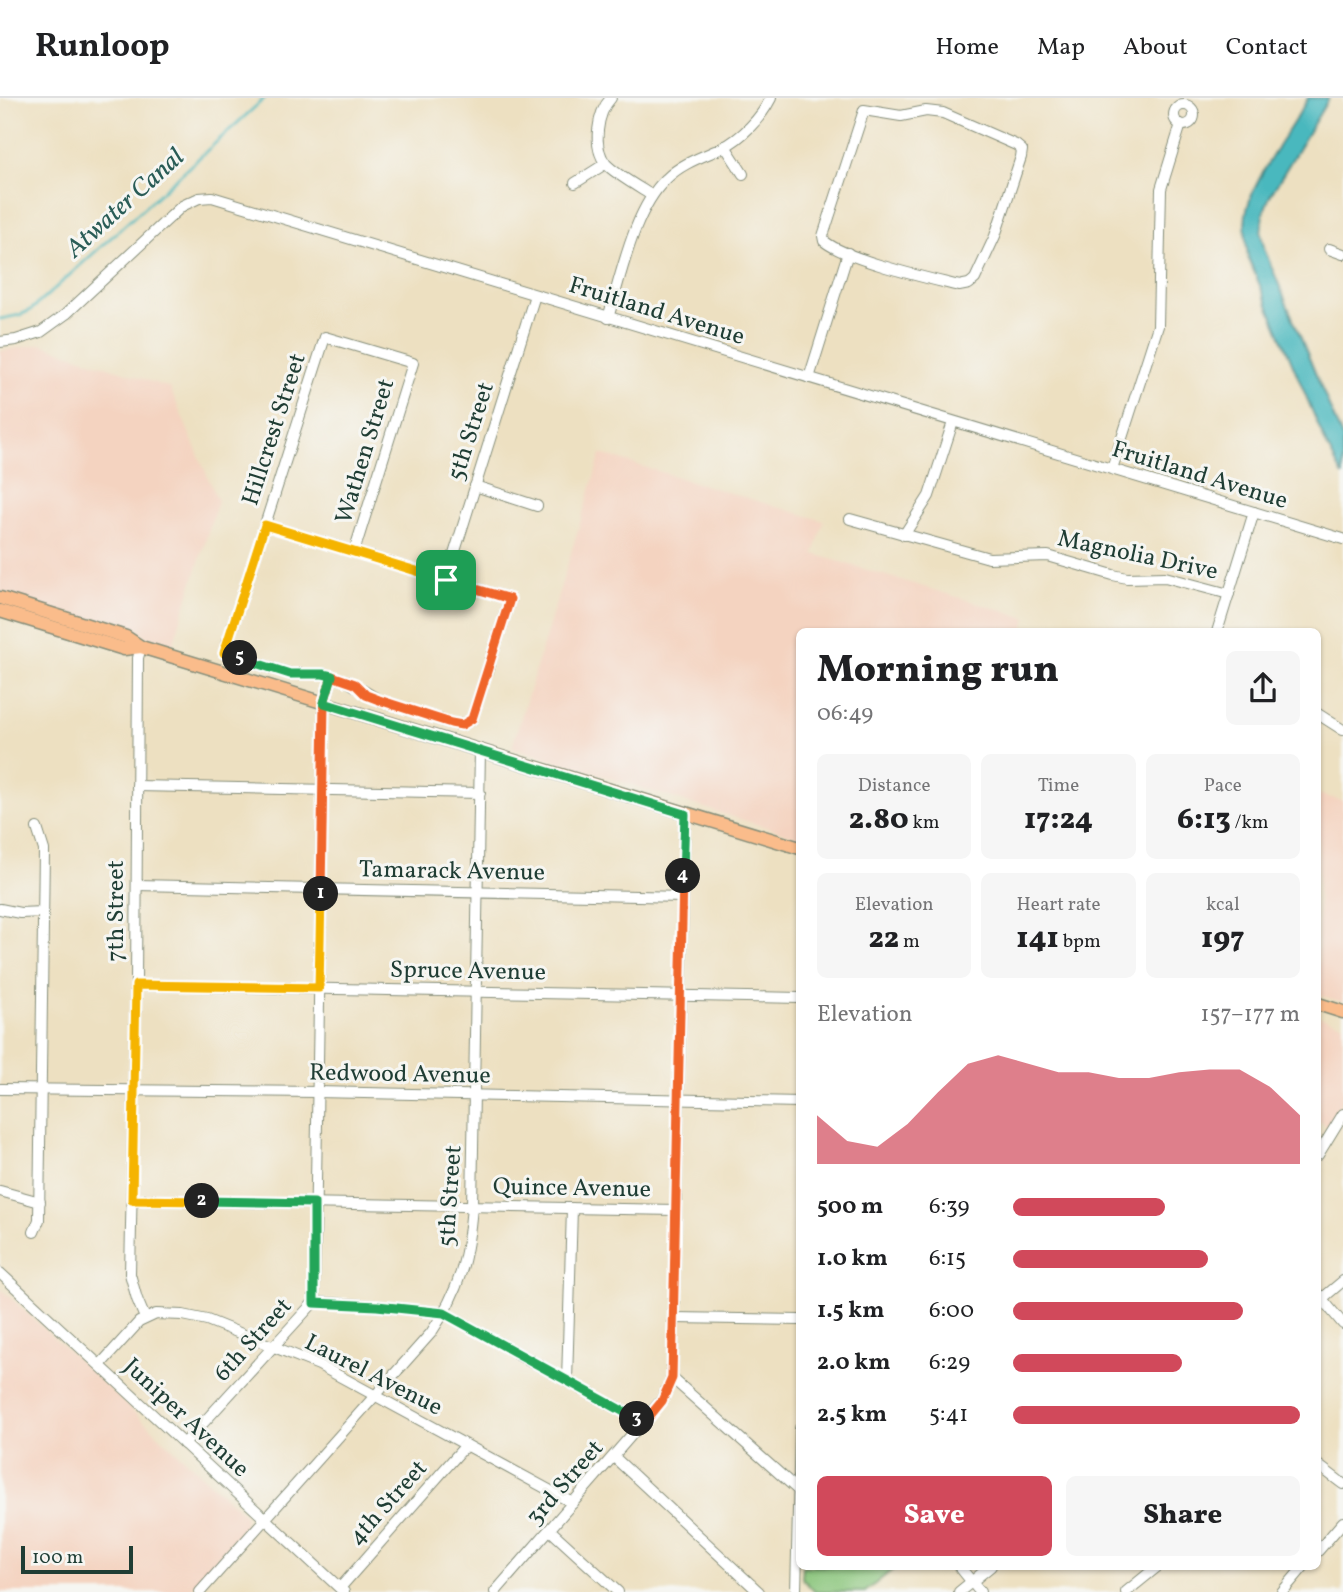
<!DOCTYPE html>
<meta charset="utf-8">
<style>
:root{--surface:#fff;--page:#f6f6f6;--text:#202124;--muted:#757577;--line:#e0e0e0;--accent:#d1495b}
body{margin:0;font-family:Vollkorn,serif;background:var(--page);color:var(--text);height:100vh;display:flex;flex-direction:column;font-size:26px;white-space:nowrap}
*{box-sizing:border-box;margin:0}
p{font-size:23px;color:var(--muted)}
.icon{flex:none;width:38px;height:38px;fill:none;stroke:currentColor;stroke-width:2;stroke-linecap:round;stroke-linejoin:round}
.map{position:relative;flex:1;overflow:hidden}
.details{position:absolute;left:796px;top:530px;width:525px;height:942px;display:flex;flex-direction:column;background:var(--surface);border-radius:10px;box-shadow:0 2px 5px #0004}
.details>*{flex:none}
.scale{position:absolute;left:21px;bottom:18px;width:112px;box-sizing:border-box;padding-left:7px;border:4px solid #1f3d34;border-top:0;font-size:19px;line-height:24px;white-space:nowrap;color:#1f3d34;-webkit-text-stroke:5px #f6f6f2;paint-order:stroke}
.pin{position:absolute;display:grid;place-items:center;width:60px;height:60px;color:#fff;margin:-30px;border-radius:14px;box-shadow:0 4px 10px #0006}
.km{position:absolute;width:35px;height:35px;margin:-18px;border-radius:50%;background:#222;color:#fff;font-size:19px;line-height:35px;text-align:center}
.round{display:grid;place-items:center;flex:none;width:74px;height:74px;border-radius:10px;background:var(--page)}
.headline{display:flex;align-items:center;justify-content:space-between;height:119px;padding:0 21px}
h1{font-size:38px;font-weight:800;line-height:52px}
.metrics{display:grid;grid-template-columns:repeat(3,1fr);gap:10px;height:119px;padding:7px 21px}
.metrics div{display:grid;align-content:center;border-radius:10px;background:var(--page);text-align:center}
.metrics b{font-size:30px;font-weight:800}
.metrics small{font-size:19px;font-weight:400}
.metrics p{font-size:19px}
.chart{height:196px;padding:14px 21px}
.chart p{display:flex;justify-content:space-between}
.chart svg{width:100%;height:126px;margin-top:7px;fill:var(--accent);opacity:.7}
.button{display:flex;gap:14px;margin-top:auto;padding:14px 21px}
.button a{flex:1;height:80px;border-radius:10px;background:var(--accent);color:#fff;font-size:28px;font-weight:800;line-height:80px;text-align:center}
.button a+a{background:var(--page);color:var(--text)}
ul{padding:0 21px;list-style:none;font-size:23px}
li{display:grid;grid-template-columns:112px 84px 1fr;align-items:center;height:52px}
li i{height:18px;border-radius:9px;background:var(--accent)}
header{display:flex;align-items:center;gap:42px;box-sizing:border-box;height:98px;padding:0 35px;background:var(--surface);border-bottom:2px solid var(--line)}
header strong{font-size:33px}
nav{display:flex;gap:38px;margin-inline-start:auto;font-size:24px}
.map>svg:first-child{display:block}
</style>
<header>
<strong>Runloop</strong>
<nav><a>Home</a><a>Map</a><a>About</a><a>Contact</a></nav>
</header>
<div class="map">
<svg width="1343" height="1494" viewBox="0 0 1343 1494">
<rect width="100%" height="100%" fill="#f6f6f2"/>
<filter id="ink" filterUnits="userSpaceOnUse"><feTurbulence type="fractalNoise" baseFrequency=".0143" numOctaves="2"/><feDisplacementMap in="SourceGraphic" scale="14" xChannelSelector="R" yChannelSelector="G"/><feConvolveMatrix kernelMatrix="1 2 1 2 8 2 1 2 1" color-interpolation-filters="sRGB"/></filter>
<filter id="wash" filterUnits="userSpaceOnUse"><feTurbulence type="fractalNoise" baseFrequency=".00686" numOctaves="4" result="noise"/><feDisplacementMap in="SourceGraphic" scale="28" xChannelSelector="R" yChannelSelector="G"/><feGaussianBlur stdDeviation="1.57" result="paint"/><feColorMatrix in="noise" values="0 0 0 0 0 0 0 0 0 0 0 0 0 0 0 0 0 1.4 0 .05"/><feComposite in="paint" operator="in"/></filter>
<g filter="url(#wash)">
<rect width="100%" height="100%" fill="#ede0c1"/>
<!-- built -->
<g fill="#f4d3c0">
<polygon points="41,246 170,290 218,403 173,547 0,497 0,253"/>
<polygon points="601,356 824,423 814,456 1027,520 1023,534 800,534 800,740 512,649"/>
<polygon points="1318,696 1343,703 1343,904 1318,897"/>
<polygon points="1318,918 1343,926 1343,1000 1328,1029 1318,1022"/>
<polygon points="0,1190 246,1418 244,1430 188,1494 0,1494"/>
</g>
<!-- green -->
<polygon fill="#89c57a" stroke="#548157" stroke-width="2" points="803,1468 897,1468 865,1494 815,1494 802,1480"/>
<!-- water -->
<path fill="#48b8be" stroke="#347a79" stroke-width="2" d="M1308,0H1329L1270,98L1263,116L1261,136L1265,153L1343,342V378L1326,346L1248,159C1246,144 1244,131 1246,116C1252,81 1291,32 1308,0Z"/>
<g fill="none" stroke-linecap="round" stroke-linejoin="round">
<!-- stream -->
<polyline stroke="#48b8be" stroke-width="2.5" points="0,221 20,217 31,212 265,0"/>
</g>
</g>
<g filter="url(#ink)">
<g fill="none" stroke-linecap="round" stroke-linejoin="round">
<defs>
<g id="minor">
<path d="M611,0C597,15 592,49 606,66C614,75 640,90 651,97"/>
<circle cx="1184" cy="17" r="10"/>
<path d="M864,12L901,18L926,13L943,15L1016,47L1022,52L1021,59L995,138L975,181L969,186L959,188C927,180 847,162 824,143L823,138Z"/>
<polyline points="725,48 743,76"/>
<polyline points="575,85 605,66"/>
<polyline points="1329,151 1343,156"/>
<path d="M608,220C621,178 634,111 666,81C682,65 702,59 722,50C742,40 761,20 771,0"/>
<polyline points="0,244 16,242 41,234 66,216 182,108 199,100 212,99 1343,441"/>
<polyline points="809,280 848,155"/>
<polyline points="1112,371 1158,228 1161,91 1181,26"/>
<polyline points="475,388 537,408"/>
<polyline points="850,421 989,460 1048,458 1113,477 1127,480 1165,479 1229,496"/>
<polyline points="265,427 510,501 472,621 462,627 451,625 379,602 347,583 323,576 291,576 224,555 325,239 413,265 354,454"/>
<polyline points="904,437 929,398 953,324"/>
<polyline points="446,482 535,197"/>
<polyline points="1217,534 1254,414"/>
<polyline points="141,549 138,560 136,887 130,1176 137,1201 145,1220"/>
<polyline points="1318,616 1343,632"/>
<polyline points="137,688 480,695"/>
<polyline points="137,787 683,799"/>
<polyline points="0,811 20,815 43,814"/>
<polyline points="136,887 800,900"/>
<polyline points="0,991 317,994 800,1004"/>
<polyline points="1318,1057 1343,1016"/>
<polyline points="0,1093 40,1104"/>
<polyline points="132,1102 676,1112"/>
<polyline points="34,1134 39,1122 44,752 37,730"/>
<polyline points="0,1175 344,1494"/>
<polyline points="1318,1196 1343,1226"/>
<polyline points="314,1204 377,1208 444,1215 644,1325"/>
<polyline points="1318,1204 1343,1183"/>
<polyline points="674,1220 800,1222"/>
<polyline points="100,1267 139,1224 156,1216 183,1217 207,1222 319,1267 573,1405"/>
<polyline points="672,1280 798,1392"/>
<polyline points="567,1283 572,1110"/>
<polyline points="184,1346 314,1204 324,605 332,578"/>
<polyline points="614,1359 759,1494"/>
<polyline points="1318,1367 1343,1386"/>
<polyline points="550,1432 618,1494"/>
<polyline points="1318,1453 1343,1424"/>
<polyline points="959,1468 980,1494"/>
<polyline points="340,1490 466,1347"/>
<path d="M200,1494L431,1235C460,1192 468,1159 472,1108L480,652"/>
<polyline points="495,1494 662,1302 672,1280 685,716"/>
<polyline points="796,1494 800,1330"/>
<polyline points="959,1494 991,1468"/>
<polyline points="1126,1494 1158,1468"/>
<polyline points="1282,1494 1304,1468"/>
</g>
<g id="major">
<polyline points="0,500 126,539 141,549 800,750"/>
<polyline points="0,513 124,551 141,549"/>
<polyline points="1318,906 1343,914"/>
</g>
</defs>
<!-- minor casing -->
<use href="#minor" stroke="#868e7a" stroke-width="12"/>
<!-- major casing -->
<use href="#major" stroke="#868e7a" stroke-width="15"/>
<!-- minor -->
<use href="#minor" stroke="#fff" stroke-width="10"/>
<!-- major -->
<use href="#major" stroke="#fabc8b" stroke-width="12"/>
</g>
</g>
<g fill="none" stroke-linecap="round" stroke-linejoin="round" filter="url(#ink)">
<defs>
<polyline id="split-1" points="321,796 324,605 332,578 355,586 366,597 379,602 451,625 462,627 472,621 510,501 446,482"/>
<polyline id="split-2" points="202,1103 132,1102 136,887 319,890 321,796"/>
<polyline id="split-3" points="202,1103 314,1105 314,1205 377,1208 444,1215 637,1321"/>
<polyline id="split-4" points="637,1321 644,1325 662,1303 672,1280 683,778"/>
<polyline id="split-5" points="240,560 290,576 323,576 332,578 324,605 685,716 683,778"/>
<polyline id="split-6" points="240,560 224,555 265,427 446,482"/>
</defs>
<!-- split-1 casing -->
<use href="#split-1" stroke="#fff" stroke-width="14"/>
<!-- split-2 casing -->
<use href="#split-2" stroke="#fff" stroke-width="14"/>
<!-- split-3 casing -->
<use href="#split-3" stroke="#fff" stroke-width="14"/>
<!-- split-4 casing -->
<use href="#split-4" stroke="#fff" stroke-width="14"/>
<!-- split-5 casing -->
<use href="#split-5" stroke="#fff" stroke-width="14"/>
<!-- split-6 casing -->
<use href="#split-6" stroke="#fff" stroke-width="14"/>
<!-- split-1 -->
<use href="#split-1" stroke="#f0652b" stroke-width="9"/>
<!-- split-2 -->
<use href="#split-2" stroke="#f5b400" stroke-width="9"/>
<!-- split-3 -->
<use href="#split-3" stroke="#22a559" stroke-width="9"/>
<!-- split-4 -->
<use href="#split-4" stroke="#f0652b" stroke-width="9"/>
<!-- split-5 -->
<use href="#split-5" stroke="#22a559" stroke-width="9"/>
<!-- split-6 -->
<use href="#split-6" stroke="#f5b400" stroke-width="9"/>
</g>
<g text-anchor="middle" stroke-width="6" stroke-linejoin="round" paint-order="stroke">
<!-- street labels -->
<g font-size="24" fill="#1f3d34" stroke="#f6f6f2">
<text transform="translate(657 212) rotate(17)" y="8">Fruitland Avenue</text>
<text transform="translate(273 331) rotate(-72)" y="8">Hillcrest Street</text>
<text transform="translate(470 333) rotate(-72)" y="8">5th Street</text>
<text transform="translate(364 353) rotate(-73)" y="8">Wathen Street</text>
<text transform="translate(1200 376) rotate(17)" y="8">Fruitland Avenue</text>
<text transform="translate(1138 456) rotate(12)" y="8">Magnolia Drive</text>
<text transform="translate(452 772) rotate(1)" y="8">Tamarack Avenue</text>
<text transform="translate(115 813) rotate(-90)" y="8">7th Street</text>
<text transform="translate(468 872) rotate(1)" y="8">Spruce Avenue</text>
<text transform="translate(400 975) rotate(1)" y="8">Redwood Avenue</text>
<text transform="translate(572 1089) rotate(1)" y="8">Quince Avenue</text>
<text transform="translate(449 1098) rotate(-86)" y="8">5th Street</text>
<text transform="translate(252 1241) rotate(-48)" y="8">6th Street</text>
<text transform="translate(374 1276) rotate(27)" y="8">Laurel Avenue</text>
<text transform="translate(187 1319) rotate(43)" y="8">Juniper Avenue</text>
<text transform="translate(564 1384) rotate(-49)" y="8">3rd Street</text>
<text transform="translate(387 1404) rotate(-48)" y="8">4th Street</text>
</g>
<!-- water labels -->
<g font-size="26" font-style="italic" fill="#295c56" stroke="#f6f6f2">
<text transform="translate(124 104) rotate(-42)" y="9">Atwater Canal</text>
</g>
</g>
</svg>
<div class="scale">100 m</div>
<div class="pin" style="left:446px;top:482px;background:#1e9e55"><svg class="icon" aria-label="arrive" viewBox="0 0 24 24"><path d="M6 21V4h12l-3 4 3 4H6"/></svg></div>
<b class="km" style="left:321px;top:796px">1</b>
<b class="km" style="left:202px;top:1103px">2</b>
<b class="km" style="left:637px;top:1321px">3</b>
<b class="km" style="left:683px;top:778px">4</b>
<b class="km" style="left:240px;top:560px">5</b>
<section class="details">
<div class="headline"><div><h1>Morning run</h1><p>06:49</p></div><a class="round"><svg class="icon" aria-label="share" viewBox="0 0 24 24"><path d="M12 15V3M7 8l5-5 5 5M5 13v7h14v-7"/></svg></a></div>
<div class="metrics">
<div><p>Distance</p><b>2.80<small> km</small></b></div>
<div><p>Time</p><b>17:24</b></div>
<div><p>Pace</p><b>6:13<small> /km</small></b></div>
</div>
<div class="metrics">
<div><p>Elevation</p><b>22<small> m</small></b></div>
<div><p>Heart rate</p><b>141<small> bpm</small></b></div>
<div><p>kcal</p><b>197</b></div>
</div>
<div class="chart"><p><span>Elevation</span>157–177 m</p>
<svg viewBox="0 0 160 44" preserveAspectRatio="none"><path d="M0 44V27L10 36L20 38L30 30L40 19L50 9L60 6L70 9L80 12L90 12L100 14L110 14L120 12L130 11L140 11L150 17L160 27V44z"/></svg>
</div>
<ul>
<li><b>500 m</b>6:39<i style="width:53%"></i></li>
<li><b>1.0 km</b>6:15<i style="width:68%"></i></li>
<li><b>1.5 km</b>6:00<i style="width:80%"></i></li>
<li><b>2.0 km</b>6:29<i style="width:59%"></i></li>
<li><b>2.5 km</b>5:41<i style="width:100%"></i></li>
</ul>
<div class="button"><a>Save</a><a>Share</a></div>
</section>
</div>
